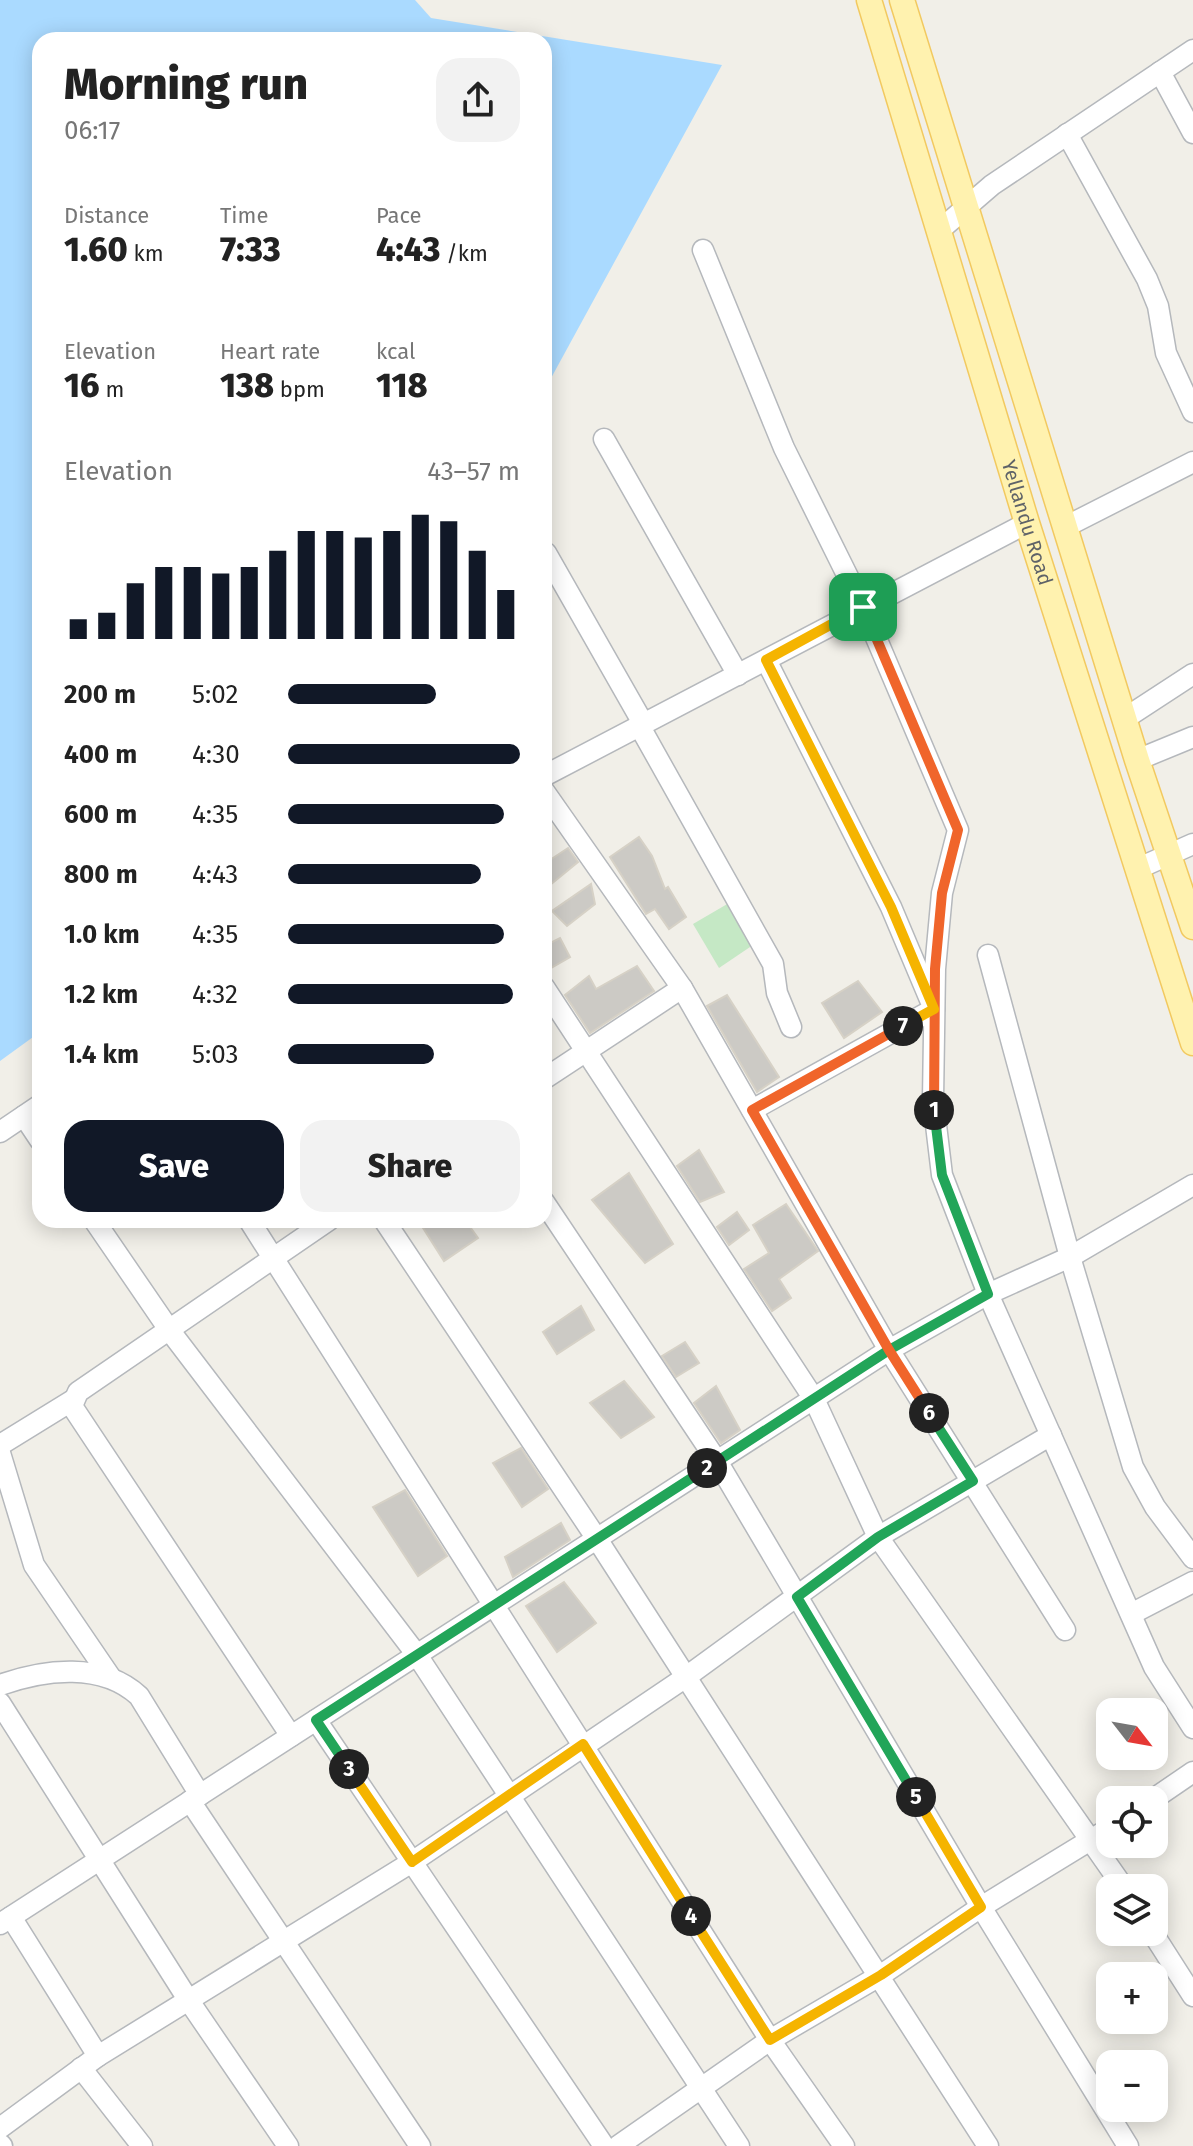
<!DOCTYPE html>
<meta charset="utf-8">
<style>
:root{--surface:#fff;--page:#f2f2f2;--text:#222;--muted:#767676;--accent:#111827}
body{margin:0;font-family:"Fira Sans",sans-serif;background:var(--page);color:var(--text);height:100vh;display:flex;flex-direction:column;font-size:30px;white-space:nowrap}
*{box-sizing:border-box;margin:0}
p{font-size:26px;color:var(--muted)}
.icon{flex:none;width:44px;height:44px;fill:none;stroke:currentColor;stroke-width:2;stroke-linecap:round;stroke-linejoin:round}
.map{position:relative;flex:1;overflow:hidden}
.side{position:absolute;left:32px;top:32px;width:520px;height:1196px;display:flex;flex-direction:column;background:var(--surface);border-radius:24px;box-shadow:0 4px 20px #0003}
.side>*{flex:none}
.needle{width:52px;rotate:121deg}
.controls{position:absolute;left:1096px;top:1698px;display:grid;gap:16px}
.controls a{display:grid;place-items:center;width:72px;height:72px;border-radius:16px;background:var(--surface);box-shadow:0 4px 20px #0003;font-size:40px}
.pin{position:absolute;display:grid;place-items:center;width:68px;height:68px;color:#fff;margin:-34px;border-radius:16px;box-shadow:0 4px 12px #0006}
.km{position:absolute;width:40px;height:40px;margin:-20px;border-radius:50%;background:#222;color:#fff;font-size:22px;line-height:40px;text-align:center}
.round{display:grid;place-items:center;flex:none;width:84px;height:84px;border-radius:24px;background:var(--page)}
.head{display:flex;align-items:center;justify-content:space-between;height:136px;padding:0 32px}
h1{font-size:44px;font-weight:800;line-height:60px}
.stats{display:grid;grid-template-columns:repeat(3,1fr);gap:12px;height:136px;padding:8px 32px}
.stats div{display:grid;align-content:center}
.stats b{font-size:34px;font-weight:800}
.stats small{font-size:22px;font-weight:400}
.stats p{font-size:22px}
.chart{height:224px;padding:16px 32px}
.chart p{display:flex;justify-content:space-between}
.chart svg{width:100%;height:144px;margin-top:8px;stroke:var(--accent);stroke-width:6}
.action{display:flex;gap:16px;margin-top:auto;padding:16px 32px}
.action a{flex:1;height:92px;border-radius:24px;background:var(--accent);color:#fff;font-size:32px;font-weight:800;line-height:92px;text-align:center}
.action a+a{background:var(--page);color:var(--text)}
ul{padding:0 32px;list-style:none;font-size:26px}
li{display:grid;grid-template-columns:128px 96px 1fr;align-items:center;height:60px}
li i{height:20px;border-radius:10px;background:var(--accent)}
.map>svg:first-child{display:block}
</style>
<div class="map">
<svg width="1193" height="2146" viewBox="0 0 1193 2146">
<rect width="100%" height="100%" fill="#f1efe8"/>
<!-- green -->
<polygon fill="#c5e8c5" points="729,903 753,945 719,968 693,924"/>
<!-- water -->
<polygon fill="#aadaff" points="0,0 415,0 431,18 722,65 544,391 544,40 40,40 40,1032 0,1061"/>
<!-- building -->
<g fill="#cccac5" stroke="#d6d1c6" stroke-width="2">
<polygon points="639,837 652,856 665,889 668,887 686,917 669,929 655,909 646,914 610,857"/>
<polygon points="568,848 578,862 544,890 544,864"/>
<polygon points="591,884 595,904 567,926 552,911"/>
<polygon points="560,938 570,957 544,972 544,946"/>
<polygon points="637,966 654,991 590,1033 565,995 589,976 596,989"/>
<polygon points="858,981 882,1012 844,1038 822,1003"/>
<polygon points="727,995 779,1077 757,1092 707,1006"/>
<polygon points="699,1150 724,1192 700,1202 677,1166"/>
<polygon points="629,1173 673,1244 645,1263 592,1200"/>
<polygon points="786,1204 818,1251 779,1279 791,1298 772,1311 744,1269 769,1253 753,1225"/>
<polygon points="737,1212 749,1230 729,1245 717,1227"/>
<polygon points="418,1220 465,1220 478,1238 444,1261"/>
<polygon points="581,1306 594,1330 557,1354 543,1332"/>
<polygon points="685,1342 699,1363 676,1377 662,1356"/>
<polygon points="624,1381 654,1417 621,1438 590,1403"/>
<polygon points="716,1386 740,1430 721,1443 694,1403"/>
<polygon points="521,1448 548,1489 522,1507 493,1463"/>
<polygon points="405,1490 447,1556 418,1576 373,1507"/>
<polygon points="561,1523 570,1540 513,1577 505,1557"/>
<polygon points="564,1582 596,1623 557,1652 526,1606"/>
</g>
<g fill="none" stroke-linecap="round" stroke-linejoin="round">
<defs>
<g id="minor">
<polyline points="1160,72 1193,133"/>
<polyline points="1067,134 1147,279 1158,306 1166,353 1193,412"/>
<polyline points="941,229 992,185 1193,50"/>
<polyline points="703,250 784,448 863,607 958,830 942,893 935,969 933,1100 942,1175 988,1294 1154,1667 1193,1728"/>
<polyline points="604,439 738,675"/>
<polyline points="1065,527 1193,462"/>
<polyline points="546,553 644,725"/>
<polyline points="1124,719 1193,674"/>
<polyline points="640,727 773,964 777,993 791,1027"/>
<polyline points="1137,760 1193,737"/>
<polyline points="544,776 1027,523"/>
<polyline points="544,791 682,988 889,1350 1065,1630"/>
<polyline points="1139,868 1193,844"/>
<polyline points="988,955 1070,1257 1133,1467 1155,1507 1193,1558"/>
<polyline points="544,987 814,1399 878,1537 1124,1888"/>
<polyline points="544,1079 682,988"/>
<polyline points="752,1110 934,1009 891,907 766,660"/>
<polyline points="24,1116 40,1140"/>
<polyline points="0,1132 40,1105"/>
<polyline points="544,1202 717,1461 981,1907 1128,2146"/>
<polyline points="94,1220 170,1331 417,1655 739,2146"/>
<polyline points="249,1220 770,2040 844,2146"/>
<polyline points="384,1220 597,1539 988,2146"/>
<polyline points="0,1445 73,1400"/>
<polyline points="0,1453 34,1565 111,1678"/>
<polyline points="1131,1614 1193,1582"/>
<path d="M0,1685C45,1669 102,1662 139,1696L200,1795"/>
<polyline points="0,1703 189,2001 288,2146"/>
<polyline points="316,1720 604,2146"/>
<polyline points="291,1736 72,1406 78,1392 329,1220"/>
<polyline points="1152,1800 1193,1772"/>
<polyline points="190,1801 420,2146"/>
<polyline points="11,1917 98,2056"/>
<polyline points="0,1924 889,1350 988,1294 1070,1257 1193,1185"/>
<polyline points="1152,1932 1193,1996"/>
<polyline points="81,2068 142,2146"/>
<polyline points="0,2128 98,2056 412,1862 686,1677 878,1537 1051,1435"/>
<polyline points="0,2144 2,2146"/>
<polyline points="618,2146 770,2040 881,1975 981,1907 1110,1828"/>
</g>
<g id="major">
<path id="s1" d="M869,0L1027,523L1193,1043"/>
<polyline points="902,0 1137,760 1193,927"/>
</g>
</defs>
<!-- minor casing -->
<use href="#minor" stroke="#b5b8bc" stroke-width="23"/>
<!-- major casing -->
<use href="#major" stroke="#f2c960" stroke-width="27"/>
<!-- minor -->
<use href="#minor" stroke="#fff" stroke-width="20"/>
<!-- major -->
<use href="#major" stroke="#fff2af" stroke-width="24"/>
</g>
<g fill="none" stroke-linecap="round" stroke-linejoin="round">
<defs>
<polyline id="split-1" points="863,607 958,830 942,893 935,969 934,1110"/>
<polyline id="split-2" points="707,1468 889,1350 988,1294 942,1175 934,1110"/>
<polyline id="split-3" points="349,1769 316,1720 707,1468"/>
<polyline id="split-4" points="349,1769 412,1862 583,1744 691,1916"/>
<polyline id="split-5" points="691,1916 770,2040 881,1975 981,1907 916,1797"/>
<polyline id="split-6" points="916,1797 797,1597 878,1537 973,1481 929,1413"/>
<polyline id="split-7" points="903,1026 752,1110 889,1350 929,1413"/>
<polyline id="split-8" points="863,607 766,660 891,907 934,1009 903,1026"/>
</defs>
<!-- split-1 casing -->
<use href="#split-1" stroke="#fff" stroke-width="16"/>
<!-- split-2 casing -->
<use href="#split-2" stroke="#fff" stroke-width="16"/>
<!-- split-3 casing -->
<use href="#split-3" stroke="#fff" stroke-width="16"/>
<!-- split-4 casing -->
<use href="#split-4" stroke="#fff" stroke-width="16"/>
<!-- split-5 casing -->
<use href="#split-5" stroke="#fff" stroke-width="16"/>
<!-- split-6 casing -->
<use href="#split-6" stroke="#fff" stroke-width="16"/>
<!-- split-7 casing -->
<use href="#split-7" stroke="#fff" stroke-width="16"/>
<!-- split-8 casing -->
<use href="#split-8" stroke="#fff" stroke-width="16"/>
<!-- split-1 -->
<use href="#split-1" stroke="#f0652b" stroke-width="10"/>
<!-- split-2 -->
<use href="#split-2" stroke="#22a559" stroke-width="10"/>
<!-- split-3 -->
<use href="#split-3" stroke="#22a559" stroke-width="10"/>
<!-- split-4 -->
<use href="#split-4" stroke="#f5b400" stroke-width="10"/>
<!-- split-5 -->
<use href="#split-5" stroke="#f5b400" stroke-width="10"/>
<!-- split-6 -->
<use href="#split-6" stroke="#22a559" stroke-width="10"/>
<!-- split-7 -->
<use href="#split-7" stroke="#f0652b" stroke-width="10"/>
<!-- split-8 -->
<use href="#split-8" stroke="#f5b400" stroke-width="10"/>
</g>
<g text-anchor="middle" stroke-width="7" stroke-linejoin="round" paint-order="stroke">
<!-- street labels -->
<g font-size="20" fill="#5f6368" stroke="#fff">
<text dy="7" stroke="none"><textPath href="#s1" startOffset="546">Yellandu Road</textPath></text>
</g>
</g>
</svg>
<div class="controls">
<a><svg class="needle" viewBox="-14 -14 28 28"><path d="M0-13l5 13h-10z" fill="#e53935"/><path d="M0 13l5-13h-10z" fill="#767676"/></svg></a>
<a><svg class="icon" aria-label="locate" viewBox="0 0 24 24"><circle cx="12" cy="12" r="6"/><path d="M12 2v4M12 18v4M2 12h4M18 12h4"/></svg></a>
<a><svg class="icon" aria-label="layers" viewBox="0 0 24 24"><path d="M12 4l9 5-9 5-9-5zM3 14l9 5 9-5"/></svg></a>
<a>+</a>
<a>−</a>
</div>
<div class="pin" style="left:863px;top:607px;background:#1e9e55"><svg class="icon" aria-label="arrive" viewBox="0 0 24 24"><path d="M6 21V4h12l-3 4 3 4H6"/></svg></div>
<b class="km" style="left:934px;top:1110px">1</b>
<b class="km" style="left:707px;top:1468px">2</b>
<b class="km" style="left:349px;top:1769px">3</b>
<b class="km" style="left:691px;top:1916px">4</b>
<b class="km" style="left:916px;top:1797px">5</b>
<b class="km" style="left:929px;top:1413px">6</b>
<b class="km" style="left:903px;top:1026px">7</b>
<section class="side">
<div class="head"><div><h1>Morning run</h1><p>06:17</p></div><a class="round"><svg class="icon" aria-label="share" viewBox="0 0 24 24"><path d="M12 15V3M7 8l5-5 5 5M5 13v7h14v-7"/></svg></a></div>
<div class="stats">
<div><p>Distance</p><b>1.60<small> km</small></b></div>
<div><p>Time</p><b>7:33</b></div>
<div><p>Pace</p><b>4:43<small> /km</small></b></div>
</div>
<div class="stats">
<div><p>Elevation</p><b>16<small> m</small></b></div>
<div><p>Heart rate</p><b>138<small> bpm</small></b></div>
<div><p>kcal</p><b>118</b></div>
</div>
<div class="chart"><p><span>Elevation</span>43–57 m</p>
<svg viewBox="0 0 160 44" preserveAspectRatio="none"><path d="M5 44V38M15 44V36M25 44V27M35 44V22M45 44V22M55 44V24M65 44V22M75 44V17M85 44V11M95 44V11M105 44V13M115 44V11M125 44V6M135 44V8M145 44V17M155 44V29"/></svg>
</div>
<ul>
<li><b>200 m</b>5:02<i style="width:64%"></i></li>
<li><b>400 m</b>4:30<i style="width:100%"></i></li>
<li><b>600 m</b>4:35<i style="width:93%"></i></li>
<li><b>800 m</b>4:43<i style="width:83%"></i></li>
<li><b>1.0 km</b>4:35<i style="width:93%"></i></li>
<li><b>1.2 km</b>4:32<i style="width:97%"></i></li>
<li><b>1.4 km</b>5:03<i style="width:63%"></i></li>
</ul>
<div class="action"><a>Save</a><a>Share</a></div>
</section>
</div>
